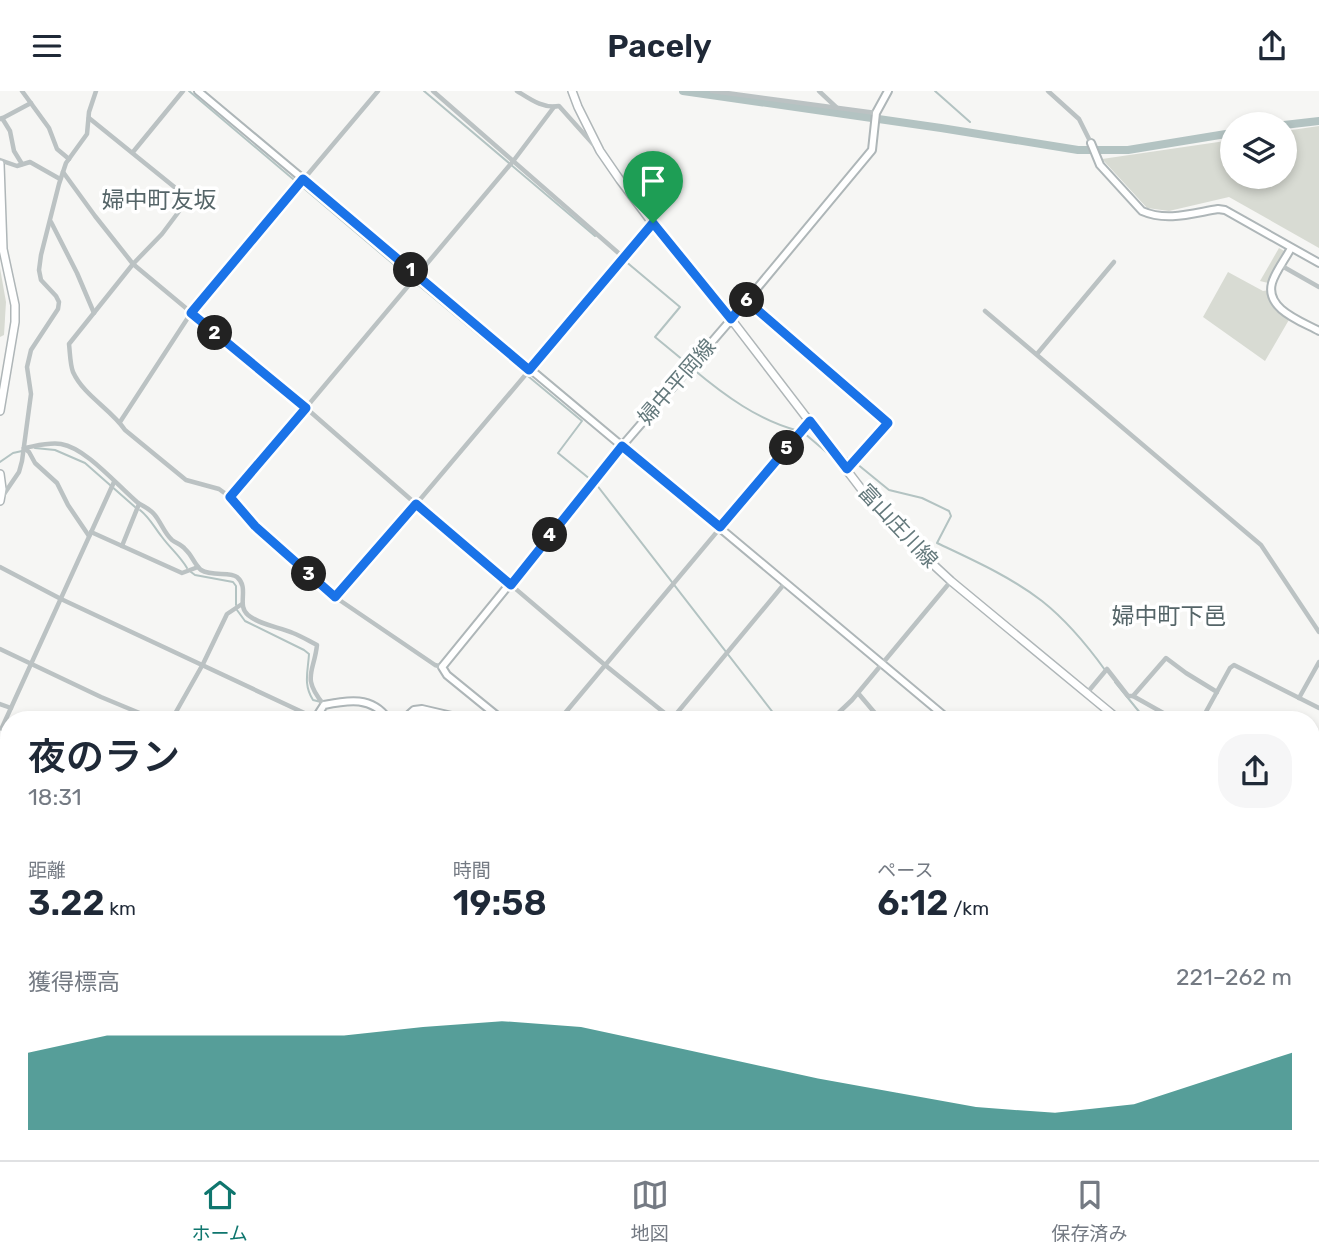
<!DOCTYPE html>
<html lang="ja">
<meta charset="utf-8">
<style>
:root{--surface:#fff;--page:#f6f6f7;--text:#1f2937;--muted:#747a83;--line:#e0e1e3;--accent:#0f766e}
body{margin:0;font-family:Rubik,"Noto Sans JP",sans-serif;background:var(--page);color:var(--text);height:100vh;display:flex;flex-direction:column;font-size:26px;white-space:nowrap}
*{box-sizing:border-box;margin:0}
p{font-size:23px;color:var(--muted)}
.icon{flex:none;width:38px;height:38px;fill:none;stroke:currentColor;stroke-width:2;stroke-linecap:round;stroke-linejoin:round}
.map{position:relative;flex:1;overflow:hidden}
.side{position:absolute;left:0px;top:620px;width:1320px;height:450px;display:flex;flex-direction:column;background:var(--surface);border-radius:28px 28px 0 0;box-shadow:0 4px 10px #0003}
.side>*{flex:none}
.buttons{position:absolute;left:1220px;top:21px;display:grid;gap:14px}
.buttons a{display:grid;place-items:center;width:77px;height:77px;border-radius:50%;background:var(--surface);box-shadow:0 4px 10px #0003;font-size:35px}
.pin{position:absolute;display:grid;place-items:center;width:60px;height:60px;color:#fff;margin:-72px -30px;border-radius:50% 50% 50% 0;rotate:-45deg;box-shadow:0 0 7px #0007}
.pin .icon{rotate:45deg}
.km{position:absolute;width:35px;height:35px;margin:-18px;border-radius:50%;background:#222;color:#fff;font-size:19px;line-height:35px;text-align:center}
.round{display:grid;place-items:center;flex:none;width:74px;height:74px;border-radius:28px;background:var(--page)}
.summary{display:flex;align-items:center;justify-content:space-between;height:119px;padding:0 28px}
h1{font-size:38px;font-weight:600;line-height:52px}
.metrics{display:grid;grid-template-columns:repeat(3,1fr);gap:10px;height:119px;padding:7px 28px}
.metrics div{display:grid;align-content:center}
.metrics b{font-size:35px;font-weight:600}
.metrics small{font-size:19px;font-weight:400}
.metrics p{font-size:19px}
.chart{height:196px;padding:14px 28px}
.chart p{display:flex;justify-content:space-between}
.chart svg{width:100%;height:126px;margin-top:7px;fill:var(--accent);opacity:.7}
header{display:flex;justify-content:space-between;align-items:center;height:91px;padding:0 28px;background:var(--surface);font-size:32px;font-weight:600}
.dock{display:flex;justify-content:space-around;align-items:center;height:98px;border-top:2px solid var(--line);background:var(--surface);font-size:19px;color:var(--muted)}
.dock a{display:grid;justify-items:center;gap:4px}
.dock .on{color:var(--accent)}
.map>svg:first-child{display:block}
</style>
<header><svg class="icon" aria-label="menu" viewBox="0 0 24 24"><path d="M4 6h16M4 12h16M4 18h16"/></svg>Pacely<svg class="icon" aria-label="share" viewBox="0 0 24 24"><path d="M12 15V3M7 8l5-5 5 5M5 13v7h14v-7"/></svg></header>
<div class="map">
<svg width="1319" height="1069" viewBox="0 0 1319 1069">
<rect width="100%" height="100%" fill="#f6f6f4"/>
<!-- green -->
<g fill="#d8dbd3">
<polygon points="1319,35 1319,157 1229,106 1169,120 1147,117 1102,68 1232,49 1232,86 1284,86 1285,40"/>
<polygon points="1279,157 1286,161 1268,192 1260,190"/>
<polygon points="0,177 6,211 4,244 0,246"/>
<path d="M1228,181L1263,200L1269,199C1270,218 1274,219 1290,227L1265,270L1203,226Z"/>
</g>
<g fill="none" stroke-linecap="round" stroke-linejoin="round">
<!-- stream -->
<g stroke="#b3c3c2" stroke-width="2">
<polyline points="189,0 404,182 582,330 558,362 596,393 778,628"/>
<polyline points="424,0 595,145"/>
<polyline points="935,0 970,31"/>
<polyline points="624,169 680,216 655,246 689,274"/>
<path d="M693,278C724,304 759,330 799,340"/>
<polyline points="804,342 831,365"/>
<polyline points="35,357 55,359 85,372 135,416"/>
<path d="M840,367L851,368L889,399L922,407L949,420L951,425L937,452C973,469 1011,486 1042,510C1066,529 1087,554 1105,579"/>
<polyline points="0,371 13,362 22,360"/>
<path d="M140,419C150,427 154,436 162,446C170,457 180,465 187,477"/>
<polyline points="191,481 195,484 233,491 236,495 236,514"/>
<path d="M237,519L245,530L304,559L309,563C308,581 303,593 313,609L321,611L338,608"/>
<polyline points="1115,591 1145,628"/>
<polyline points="372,618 380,628"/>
<polyline points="1311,730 1319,737"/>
<polyline points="972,1069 973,1060"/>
</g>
<!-- river -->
<g stroke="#b3c3c2" stroke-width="8">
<polyline points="683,0 941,37 1078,59 1128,59 1232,42"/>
<polyline points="1284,34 1319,30"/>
</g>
<defs>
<g id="secondary">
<polyline points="198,0 948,628"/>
<path d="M1091,52L1100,74L1142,120C1167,131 1193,122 1218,118L1225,119L1319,172"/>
<path d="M1291,157C1286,167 1275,181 1272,192C1265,218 1301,230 1319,240"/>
<path d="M315,628L324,614C348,609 372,605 388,628"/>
<polyline points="404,628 414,619 422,618 465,628"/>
<polyline points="501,628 447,584 442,576 622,355 729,231 872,59 876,22 888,0"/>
<polyline points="0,754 9,759"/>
<polyline points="1311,929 1319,936"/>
<polyline points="99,1060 99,1069"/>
</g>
<g id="primary">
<polyline points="572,0 578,16 600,60 620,89 653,133 731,228 862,399 898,441 951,490 1118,628"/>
<polyline points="0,73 3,158 15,214 15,231 0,320"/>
<polyline points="0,383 2,398 0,410"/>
<polyline points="0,643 9,646"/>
<polyline points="1311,790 1319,797"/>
<polyline points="0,951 9,949"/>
<polyline points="0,959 9,957"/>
<polyline points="576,1060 587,1069"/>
<polyline points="274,1069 299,1066 313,1069"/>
</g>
</defs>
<!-- secondary casing -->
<use href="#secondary" stroke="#aeb6b8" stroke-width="10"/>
<!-- primary casing -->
<use href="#primary" stroke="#afb6b8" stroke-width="10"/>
<!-- street -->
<g stroke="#bbc2c3" stroke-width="4.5">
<polyline points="22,0 49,37 57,58 69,68"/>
<polyline points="433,0 623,166"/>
<path d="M517,0C530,8 543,18 559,15L593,53"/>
<polyline points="712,0 876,22"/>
<polyline points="819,0 836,16"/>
<polyline points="1048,0 1079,28 1091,52"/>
<polyline points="2,27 10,40 14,60 22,73"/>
<path d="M89,27L183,103L186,111L162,143L133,173L69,253C70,261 70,273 73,281C84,305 111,318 125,339L186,389L219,398L230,406L255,435L335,506L435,574L442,576"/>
<polyline points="1,28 31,12"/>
<polyline points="133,61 183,0"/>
<polyline points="0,69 17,75 30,71 60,88"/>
<polyline points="63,81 95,125 133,173 306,317 416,413 605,574 672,628"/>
<polyline points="51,131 77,182 94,222"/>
<polyline points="1282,175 1319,196"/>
<polyline points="746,209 889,332 847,378"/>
<polyline points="985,220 1261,454 1319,541"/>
<polyline points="1037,263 1114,171"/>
<polyline points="120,331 191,222 378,0"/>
<path d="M24,357C36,355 49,351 61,353C86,357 117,394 137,411C142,415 149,417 154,423C161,431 164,442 172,449C176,452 182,454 185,458C192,464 194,473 201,479C212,486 230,480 237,486C250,497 236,514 248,524C260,534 279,536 293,542C301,545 309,550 317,554C314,582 301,586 324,614"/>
<polyline points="24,357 29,361 35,372 57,392 68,414 89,445"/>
<polyline points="2,406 19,381 22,370 31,303 27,276 31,259 58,218 59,211 56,205 41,189 39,179 41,164 59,93 66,72 87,43 89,21 96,0"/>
<polyline points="231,406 514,69 554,16"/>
<polyline points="91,441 182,482 198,476"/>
<polyline points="122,455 139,413"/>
<polyline points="0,476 61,508 315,627"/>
<polyline points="335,506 379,457 653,133"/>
<polyline points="0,558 101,606 154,628"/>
<polyline points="858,602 880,628"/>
<polyline points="1087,602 1107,578 1128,605 1133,605 1166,567 1186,582 1217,601"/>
<polyline points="1133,605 1174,628"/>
<polyline points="1299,607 1319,571"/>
<polyline points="0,613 11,617"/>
<polyline points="172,628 203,573 227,523 242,513"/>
<polyline points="560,628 809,331"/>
<polyline points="672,628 785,492"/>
<polyline points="832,628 852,609 951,490"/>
<polyline points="1202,628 1230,577 1234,574 1319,617"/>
<polyline points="0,641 114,391"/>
<polyline points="0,727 9,707"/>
<polyline points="1311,727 1319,734"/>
<polyline points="463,1060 479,1069"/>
<polyline points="560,1060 571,1069"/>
<polyline points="361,1069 364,1060"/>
<polyline points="718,1069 724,1060"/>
<polyline points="979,1069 984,1060"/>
<polyline points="1318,1069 1319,1068"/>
</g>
<!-- secondary -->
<use href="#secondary" stroke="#fff" stroke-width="6"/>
<!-- primary -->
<use href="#primary" stroke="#fff" stroke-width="7"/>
</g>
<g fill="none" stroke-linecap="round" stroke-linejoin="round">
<defs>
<polygon id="route" points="303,88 529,279 653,132 731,228 746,209 888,332 847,378 810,330 720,436 622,355 511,494 416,413 335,506 255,435 230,406 306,317 191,222"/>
</defs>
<!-- route casing -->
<use href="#route" stroke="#fff" stroke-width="14"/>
<!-- route -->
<use href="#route" stroke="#1a73e8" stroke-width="9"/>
</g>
<g text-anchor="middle" stroke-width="7" stroke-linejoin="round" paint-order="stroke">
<!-- street labels -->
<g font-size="21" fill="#64797c" stroke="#fff">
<text transform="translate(677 291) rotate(-49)" y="7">婦中平岡線</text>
<text transform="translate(898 435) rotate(47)" y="7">富山庄川線</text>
</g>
<!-- neighbourhood labels -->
<g font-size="23" fill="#556568" stroke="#fff">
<text x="159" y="117">婦中町友坂</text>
<text x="1169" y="533">婦中町下邑</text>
</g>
</g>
</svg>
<div class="buttons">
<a><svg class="icon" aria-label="layers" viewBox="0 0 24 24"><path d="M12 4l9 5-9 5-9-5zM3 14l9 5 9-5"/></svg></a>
</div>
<div class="pin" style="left:653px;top:132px;background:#1e9e55"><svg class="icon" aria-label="arrive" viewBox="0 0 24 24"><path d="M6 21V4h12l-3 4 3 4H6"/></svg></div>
<b class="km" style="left:411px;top:179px">1</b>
<b class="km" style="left:215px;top:242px">2</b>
<b class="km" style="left:309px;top:483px">3</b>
<b class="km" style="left:550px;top:444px">4</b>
<b class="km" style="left:787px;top:357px">5</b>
<b class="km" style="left:747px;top:209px">6</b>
<section class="side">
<div class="summary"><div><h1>夜のラン</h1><p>18:31</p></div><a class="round"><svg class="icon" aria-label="share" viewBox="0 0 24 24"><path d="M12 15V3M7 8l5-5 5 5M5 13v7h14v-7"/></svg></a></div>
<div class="metrics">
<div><p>距離</p><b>3.22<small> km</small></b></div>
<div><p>時間</p><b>19:58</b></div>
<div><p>ペース</p><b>6:12<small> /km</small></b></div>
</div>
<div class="chart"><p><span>獲得標高</span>221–262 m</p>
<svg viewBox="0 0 160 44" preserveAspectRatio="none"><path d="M0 44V17L10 11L20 11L30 11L40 11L50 8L60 6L70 8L80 14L90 20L100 26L110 31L120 36L130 38L140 35L150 26L160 17V44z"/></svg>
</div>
</section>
</div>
<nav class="dock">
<a class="on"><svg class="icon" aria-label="home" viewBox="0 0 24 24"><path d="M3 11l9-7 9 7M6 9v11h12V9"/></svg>ホーム</a>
<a><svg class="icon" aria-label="map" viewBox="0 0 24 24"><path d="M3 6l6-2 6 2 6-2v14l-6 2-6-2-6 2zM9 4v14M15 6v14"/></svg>地図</a>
<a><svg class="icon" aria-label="saved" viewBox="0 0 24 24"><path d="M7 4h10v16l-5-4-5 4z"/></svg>保存済み</a>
</nav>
